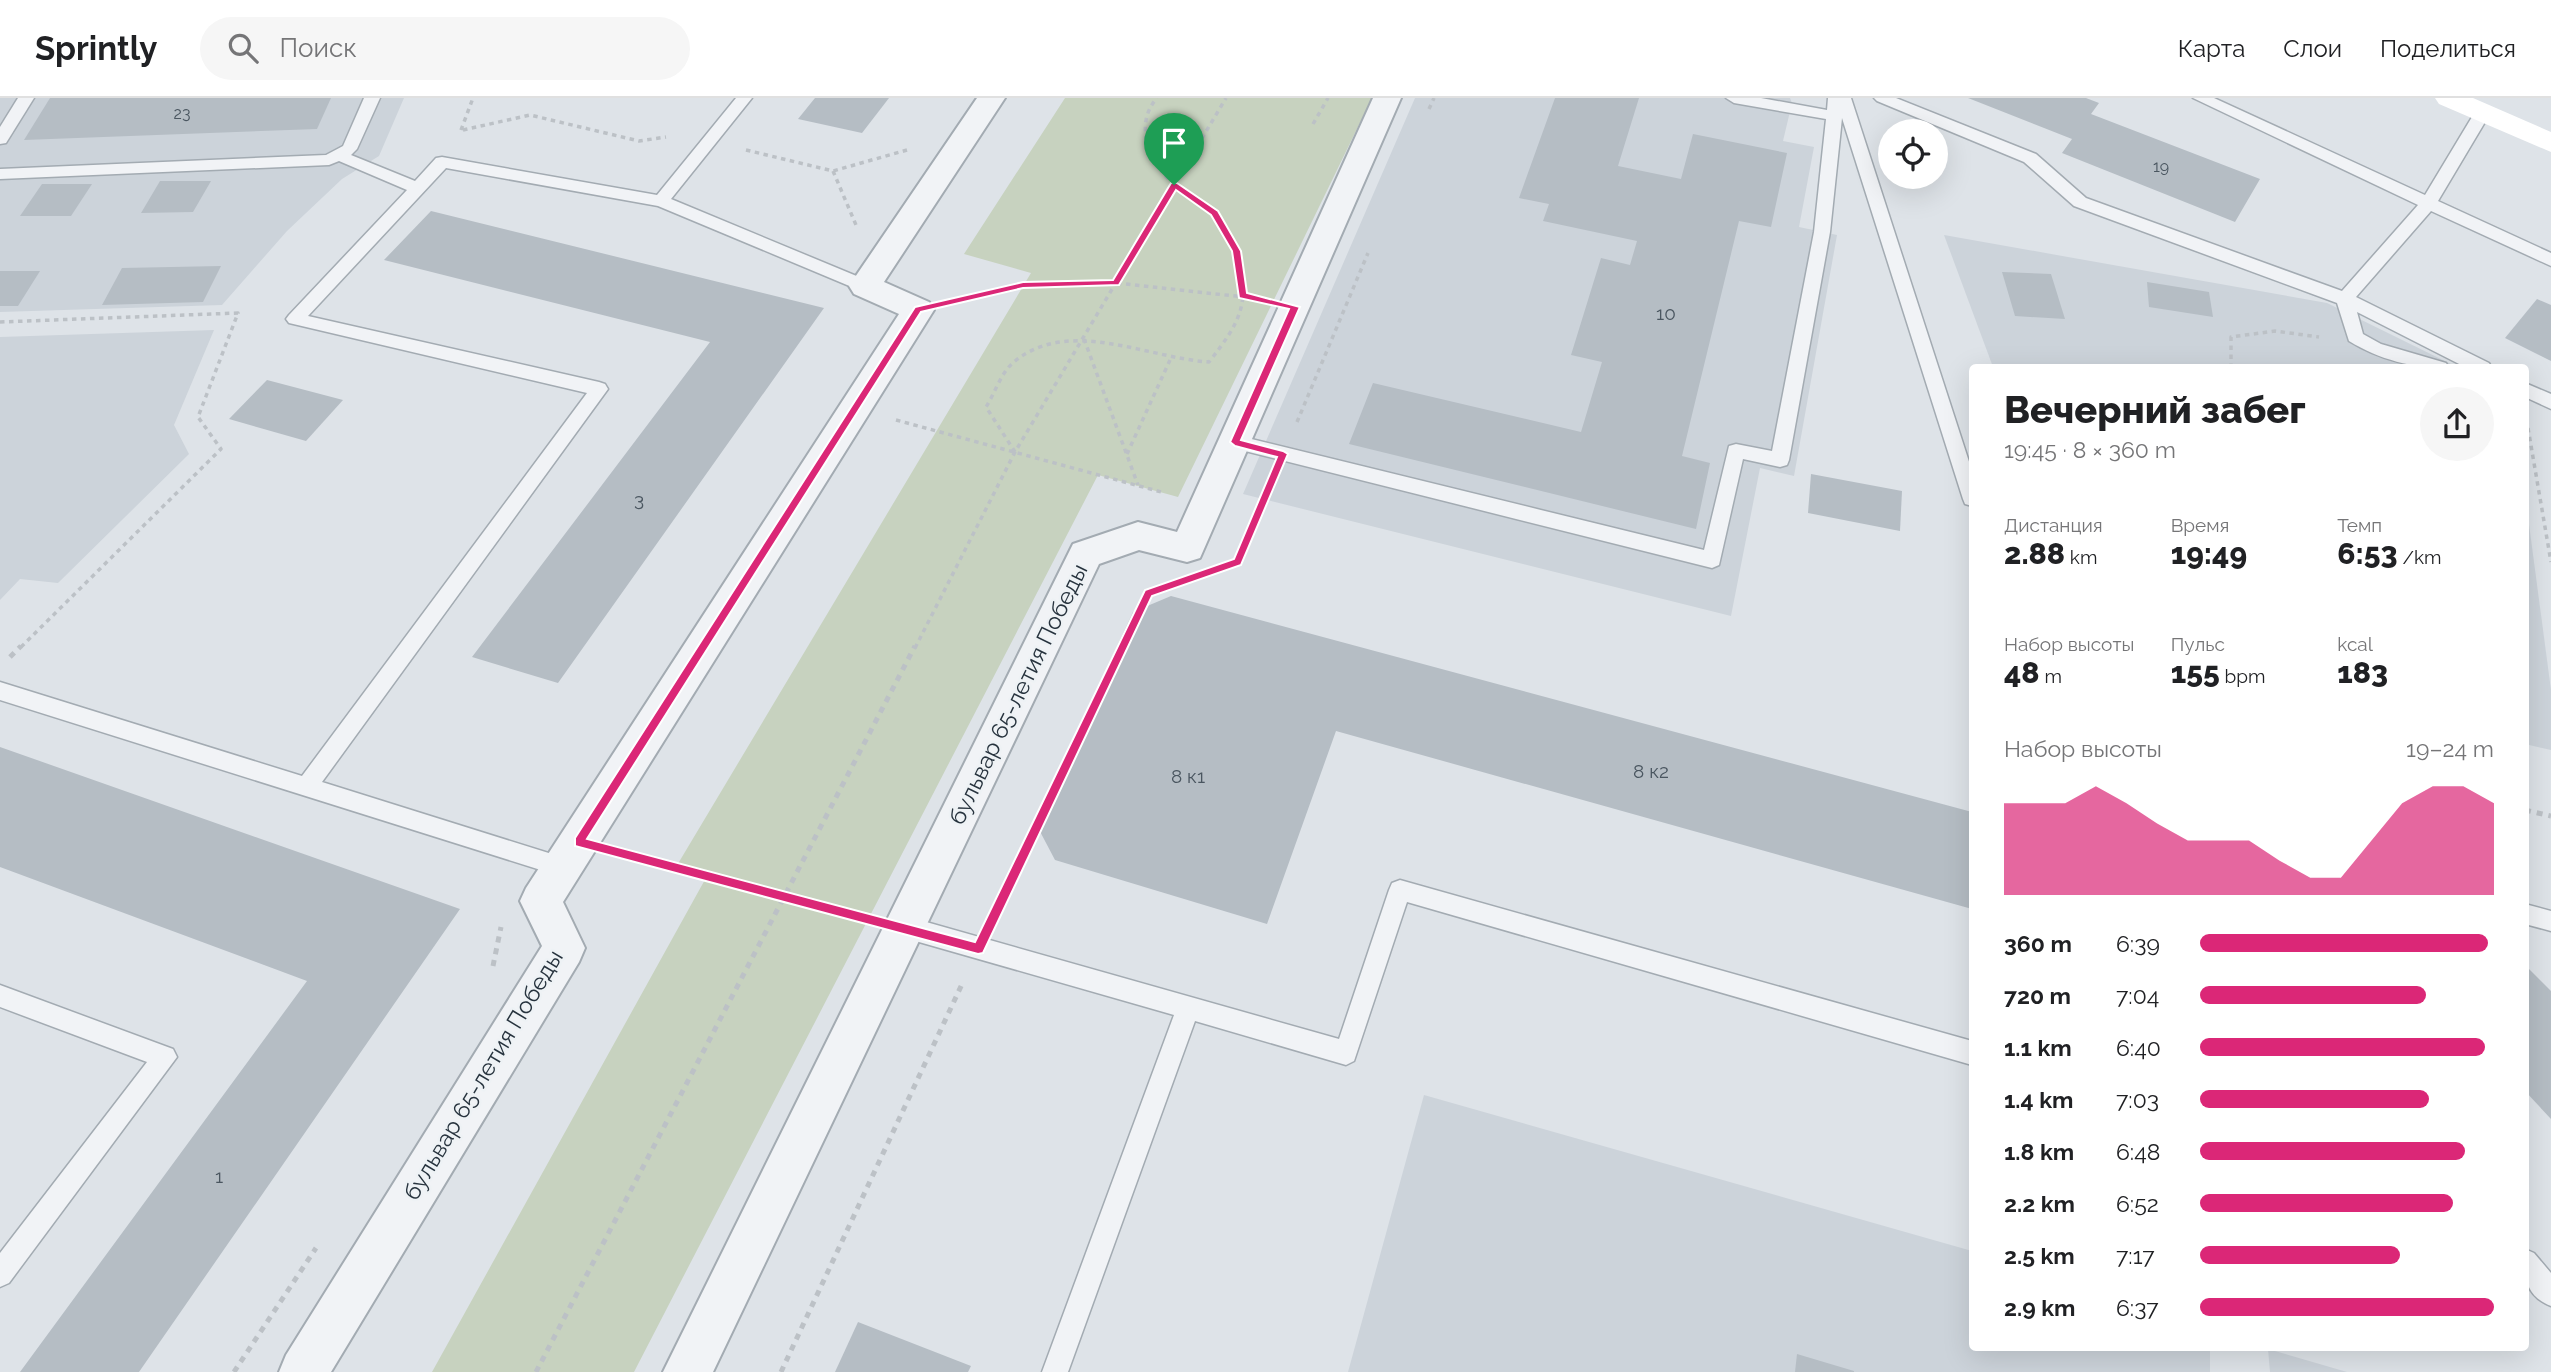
<!DOCTYPE html>
<html lang="ru">
<meta charset="utf-8">
<style>
:root{--surface:#fff;--page:#f6f6f6;--text:#202124;--muted:#757577;--line:#e0e0e0;--accent:#db2777}
body{margin:0;font-family:Raleway,sans-serif;background:var(--page);color:var(--text);height:100vh;display:flex;flex-direction:column;font-size:26px;white-space:nowrap}
*{box-sizing:border-box;margin:0}
p{font-size:23px;color:var(--muted)}
.icon{flex:none;width:38px;height:38px;fill:none;stroke:currentColor;stroke-width:2;stroke-linecap:round;stroke-linejoin:round}
.map{position:relative;flex:1;overflow:hidden}
.sheet{position:absolute;left:1969px;top:266px;width:560px;height:987px;display:flex;flex-direction:column;background:var(--surface);border-radius:7px;box-shadow:0 7px 28px #0002}
.sheet>*{flex:none}
.tools{position:absolute;left:1878px;top:21px;display:grid;gap:14px}
.tools a{display:grid;place-items:center;width:70px;height:70px;border-radius:50%;background:var(--surface);box-shadow:0 7px 28px #0002;font-size:35px}
.pin{position:absolute;display:grid;place-items:center;width:60px;height:60px;color:#fff;margin:-72px -30px;border-radius:50% 50% 50% 0;rotate:-45deg;box-shadow:0 0 7px #0007}
.pin .icon{rotate:45deg}
.round{display:grid;place-items:center;flex:none;width:74px;height:74px;border-radius:37px;background:var(--page)}
.head{display:flex;align-items:center;justify-content:space-between;height:119px;padding:0 35px}
h1{font-size:38px;font-weight:800;line-height:52px}
.stats{display:grid;grid-template-columns:repeat(3,1fr);gap:10px;height:119px;padding:7px 35px}
.stats div{display:grid;align-content:center}
.stats b{font-size:30px;font-weight:800}
.stats small{font-size:19px;font-weight:400}
.stats p{font-size:19px}
.chart{height:196px;padding:14px 35px}
.chart p{display:flex;justify-content:space-between}
.chart svg{width:100%;height:126px;margin-top:7px;fill:var(--accent);opacity:.7}
ul{padding:0 35px;list-style:none;font-size:23px}
li{display:grid;grid-template-columns:112px 84px 1fr;align-items:center;height:52px}
li i{height:18px;border-radius:9px;background:var(--accent)}
header{display:flex;align-items:center;gap:42px;box-sizing:border-box;height:98px;padding:0 35px;background:var(--surface);border-bottom:2px solid var(--line)}
header strong{font-size:33px}
nav{display:flex;gap:38px;margin-inline-start:auto;font-size:24px}
.search{width:490px;height:63px;background:var(--page);display:flex;align-items:center;gap:18px;box-sizing:border-box;padding:0 24px;border-radius:38px;color:var(--muted);font-size:26px}
.map>svg:first-child{display:block}
</style>
<header>
<strong>Sprintly</strong>
<div class="search"><svg class="icon" aria-label="search" viewBox="0 0 24 24"><circle cx="10" cy="10" r="6"/><path d="M15 15l6 6"/></svg>Поиск</div>
<nav><a>Карта</a><a>Слои</a><a>Поделиться</a></nav>
</header>
<div class="map">
<svg width="2551" height="1274" viewBox="0 0 2551 1274">
<rect width="100%" height="100%" fill="#dee3e8"/>
<!-- built -->
<g fill="#ccd3da">
<polygon points="0,0 404,0 379,58 342,81 287,133 222,207 0,214"/>
<polygon points="1415,0 1790,0 1792,5 1783,43 1814,49 1799,129 1837,137 1794,378 1760,370 1731,518 1243,396"/>
<polygon points="1944,137 2327,205 2457,269 1993,269"/>
<polygon points="214,232 174,327 189,356 58,485 20,481 0,502 0,239"/>
<polygon points="2525,396 2551,592 2551,652 2525,646"/>
<polygon points="1424,997 1972,1153 1972,1250 2210,1250 2210,1274 1348,1274"/>
<polygon points="2268,1251 2347,1274 2270,1274"/>
</g>
<!-- green -->
<polygon fill="#c7d2bf" points="1065,0 1372,0 1178,399 1098,377 634,1274 432,1274 707,778 676,769 1031,175 964,156"/>
<!-- building -->
<g fill="#b5bdc4">
<polygon points="50,0 331,0 317,31 24,42"/>
<polygon points="815,0 889,0 862,35 798,21"/>
<polygon points="1555,0 1639,0 1618,68 1681,81 1693,36 1787,55 1771,129 1739,123 1682,358 1710,365 1696,431 1349,346 1373,285 1581,334 1602,264 1571,257 1601,160 1630,167 1637,143 1543,123 1549,106 1519,100"/>
<polygon points="1968,0 2086,0 2099,5 2091,16 2260,81 2235,124 2062,55 2072,41"/>
<polygon points="160,83 211,83 193,114 141,115"/>
<polygon points="42,86 92,86 71,118 20,118"/>
<polygon points="431,113 824,210 558,585 472,559 710,244 384,162"/>
<polygon points="221,168 203,204 102,207 122,170"/>
<polygon points="0,173 40,173 18,208 0,208"/>
<polygon points="2002,174 2051,176 2065,221 2015,218"/>
<polygon points="2147,184 2209,194 2213,219 2149,209"/>
<polygon points="2537,201 2551,207 2551,263 2505,240"/>
<polygon points="267,282 343,302 306,343 229,321"/>
<polygon points="1811,376 1902,393 1900,433 1808,415"/>
<polygon points="1171,498 1972,714 1972,811 1336,633 1267,826 1055,762 1035,724 1133,514"/>
<polygon points="0,649 460,811 139,1274 20,1274 307,883 0,769"/>
<polygon points="2525,867 2551,893 2551,1021 2525,993"/>
<polygon points="858,1224 971,1268 968,1274 835,1274"/>
<polygon points="1797,1256 1854,1273 1854,1274 1795,1274"/>
</g>
<g fill="none" stroke-linecap="round" stroke-linejoin="round">
<defs>
<g id="lane">
<polygon points="18,0 34,0 6,45 0,46 0,29"/>
<polygon points="364,0 380,0 357,51 351,57 415,83 436,60 442,59 657,97 736,0 752,0 671,101 871,184 873,188 871,192 859,192 658,108 446,70 308,218 599,284 605,286 608,291 322,684 571,762 574,769 571,776 563,779 0,602 0,584 302,678 587,295 289,225 286,221 289,217 407,92 339,63 329,67 0,81 0,71 326,57 343,48"/>
<polygon points="1726,0 1761,0 1827,12 1828,0 1851,0 1972,373 1972,408 1965,406 1963,401 1842,20 1830,134 1789,362 1787,367 1780,369 1743,361 1719,467 1712,470 1229,349 1226,344 1229,339 1235,337 1704,452 1729,348 1736,346 1772,353 1814,134 1826,21 1734,5"/>
<path d="M1874,0H1896L2036,56L2086,100L2342,193L2418,107L2193,0H2214L2425,97L2475,14L2483,9L2491,14L2438,103L2551,155V168L2431,113L2356,199L2489,265L2492,270H2467L2357,214L2363,236L2381,246L2446,265L2449,270C2412,270 2380,262 2349,243L2337,205L2074,108L2024,64L1877,3Z"/>
<polygon points="2525,285 2551,296 2551,311 2525,299"/>
<polygon points="1400,782 1972,943 1972,967 1407,804 1354,963 1346,967 1195,923 1068,1274 1042,1274 1174,917 905,840 897,836 894,829 897,822 905,818 1339,941 1389,792 1392,785"/>
<polygon points="2525,806 2551,813 2551,833 2525,826"/>
<polygon points="0,887 173,951 177,959 9,1185 0,1189 0,1155 147,964 0,909"/>
<path d="M2525,1151L2534,1155L2551,1175V1208C2523,1197 2525,1177 2525,1151Z"/>
</g>
<g id="street">
<polygon points="977,0 1005,0 884,184 929,204 934,212 563,804 585,850 579,864 331,1274 279,1274 286,1257 542,848 520,803 526,790 899,216 854,196 849,188"/>
<polygon points="1373,0 1401,0 1200,460 1187,464 1139,452 1099,466 713,1274 663,1274 1073,446 1138,424 1177,434"/>
</g>
</defs>
<!-- lane casing -->
<use href="#lane" stroke="#a3abb2" stroke-width="3"/>
<!-- street casing -->
<use href="#street" stroke="#a3abb2" stroke-width="4"/>
<!-- path-far1 -->
<g stroke="#bcc1c6" stroke-width="3.5" stroke-dasharray="4.5 4.5" stroke-linecap="butt">
<polyline points="1429,11 1434,0"/>
<polyline points="1313,26 1328,0"/>
<polyline points="461,32 473,0"/>
<polyline points="463,32 530,17 639,43 666,39"/>
<polyline points="746,52 833,73 907,52"/>
<polyline points="833,73 856,127"/>
<polyline points="957,203 1023,187 1116,185 1253,200"/>
<polyline points="0,224 238,215 198,319 221,351 20,550"/>
<polyline points="1084,241 1138,387"/>
<polyline points="2231,270 2231,239 2275,233 2319,239"/>
<polyline points="896,322 1165,395"/>
<polyline points="1297,324 1368,155"/>
<polyline points="2528,330 2551,464"/>
<path d="M1015,354L986,309C995,295 1001,274 1015,263C1070,219 1147,260 1209,264C1241,223 1253,202 1234,151C1229,138 1223,123 1213,113C1202,103 1188,98 1177,89C1151,68 1132,28 1157,0"/>
<polyline points="1127,356 1170,262"/>
<polyline points="1229,467 1238,464 1270,387"/>
<polyline points="915,550 1015,354 1226,0"/>
<polyline points="1123,550 1149,495 1168,489"/>
</g>
<!-- path -->
<g stroke="#bcc1c6" stroke-width="5" stroke-dasharray="6 6" stroke-linecap="butt">
<polyline points="10,559 21,548"/>
<polyline points="2525,712 2551,718"/>
<polyline points="627,757 859,817"/>
<polyline points="995,816 1124,548"/>
<polyline points="493,868 501,829"/>
<polyline points="234,1274 316,1150"/>
<polyline points="536,1274 915,548"/>
<polyline points="781,1274 963,884"/>
</g>
<!-- lane -->
<use href="#lane" fill="#f1f3f6" fill-rule="evenodd"/>
<!-- street -->
<use href="#street" fill="#f1f3f6" fill-rule="evenodd"/>
<!-- secondary -->
<polygon fill="#fff" fill-rule="evenodd" points="2435,0 2473,0 2551,34 2551,54 2439,6"/>
</g>
<!-- route -->
<path fill="#db2777" stroke="#fff" stroke-width="2" fill-rule="evenodd" d="M1171,85H1177L1218,113L1241,153L1247,195L1300,209L1241,342L1283,353L1288,356L1241,467L1152,498L983,855L978,856L575,748V740L915,209L1023,184L1113,182ZM1176,92L1211,117L1232,153L1239,200L1289,211L1230,344L1235,348L1277,359L1234,461L1145,492L975,844L587,741L921,214L1023,190L1119,187Z"/>
<g text-anchor="middle" stroke-width="5" stroke-linejoin="round" paint-order="stroke">
<!-- far-number labels -->
<g font-size="16" fill="#4a5660">
<text x="182" y="21">23</text>
<text x="2161" y="74">19</text>
</g>
<!-- number labels -->
<g font-size="19" fill="#4a5660">
<text x="1666" y="222">10</text>
<text x="639" y="408">3</text>
<text x="1651" y="680">8 к2</text>
<text x="1188" y="685">8 к1</text>
<text x="219" y="1085">1</text>
</g>
<!-- street labels -->
<g font-size="23" fill="#27333e" stroke="#eef2f5">
<text transform="translate(1018 596) rotate(-64)" y="8">бульвар 65-летия Победы</text>
<text transform="translate(483 977) rotate(-59)" y="8">бульвар 65-летия Победы</text>
</g>
</g>
</svg>
<div class="tools">
<a><svg class="icon" aria-label="locate" viewBox="0 0 24 24"><circle cx="12" cy="12" r="6"/><path d="M12 2v4M12 18v4M2 12h4M18 12h4"/></svg></a>
</div>
<div class="pin" style="left:1174px;top:87px;background:#1e9e55"><svg class="icon" aria-label="arrive" viewBox="0 0 24 24"><path d="M6 21V4h12l-3 4 3 4H6"/></svg></div>
<section class="sheet">
<div class="head"><div><h1>Вечерний забег</h1><p>19:45 · 8 × 360 m</p></div><a class="round"><svg class="icon" aria-label="share" viewBox="0 0 24 24"><path d="M12 15V3M7 8l5-5 5 5M5 13v7h14v-7"/></svg></a></div>
<div class="stats">
<div><p>Дистанция</p><b>2.88<small> km</small></b></div>
<div><p>Время</p><b>19:49</b></div>
<div><p>Темп</p><b>6:53<small> /km</small></b></div>
</div>
<div class="stats">
<div><p>Набор высоты</p><b>48<small> m</small></b></div>
<div><p>Пульс</p><b>155<small> bpm</small></b></div>
<div><p>kcal</p><b>183</b></div>
</div>
<div class="chart"><p><span>Набор высоты</span>19–24 m</p>
<svg viewBox="0 0 160 44" preserveAspectRatio="none"><path d="M0 44V12L10 12L20 12L30 6L40 12L50 19L60 25L70 25L80 25L90 32L100 38L110 38L120 25L130 12L140 6L150 6L160 12V44z"/></svg>
</div>
<ul>
<li><b>360 m</b>6:39<i style="width:98%"></i></li>
<li><b>720 m</b>7:04<i style="width:77%"></i></li>
<li><b>1.1 km</b>6:40<i style="width:97%"></i></li>
<li><b>1.4 km</b>7:03<i style="width:78%"></i></li>
<li><b>1.8 km</b>6:48<i style="width:90%"></i></li>
<li><b>2.2 km</b>6:52<i style="width:86%"></i></li>
<li><b>2.5 km</b>7:17<i style="width:68%"></i></li>
<li><b>2.9 km</b>6:37<i style="width:100%"></i></li>
</ul>
</section>
</div>
